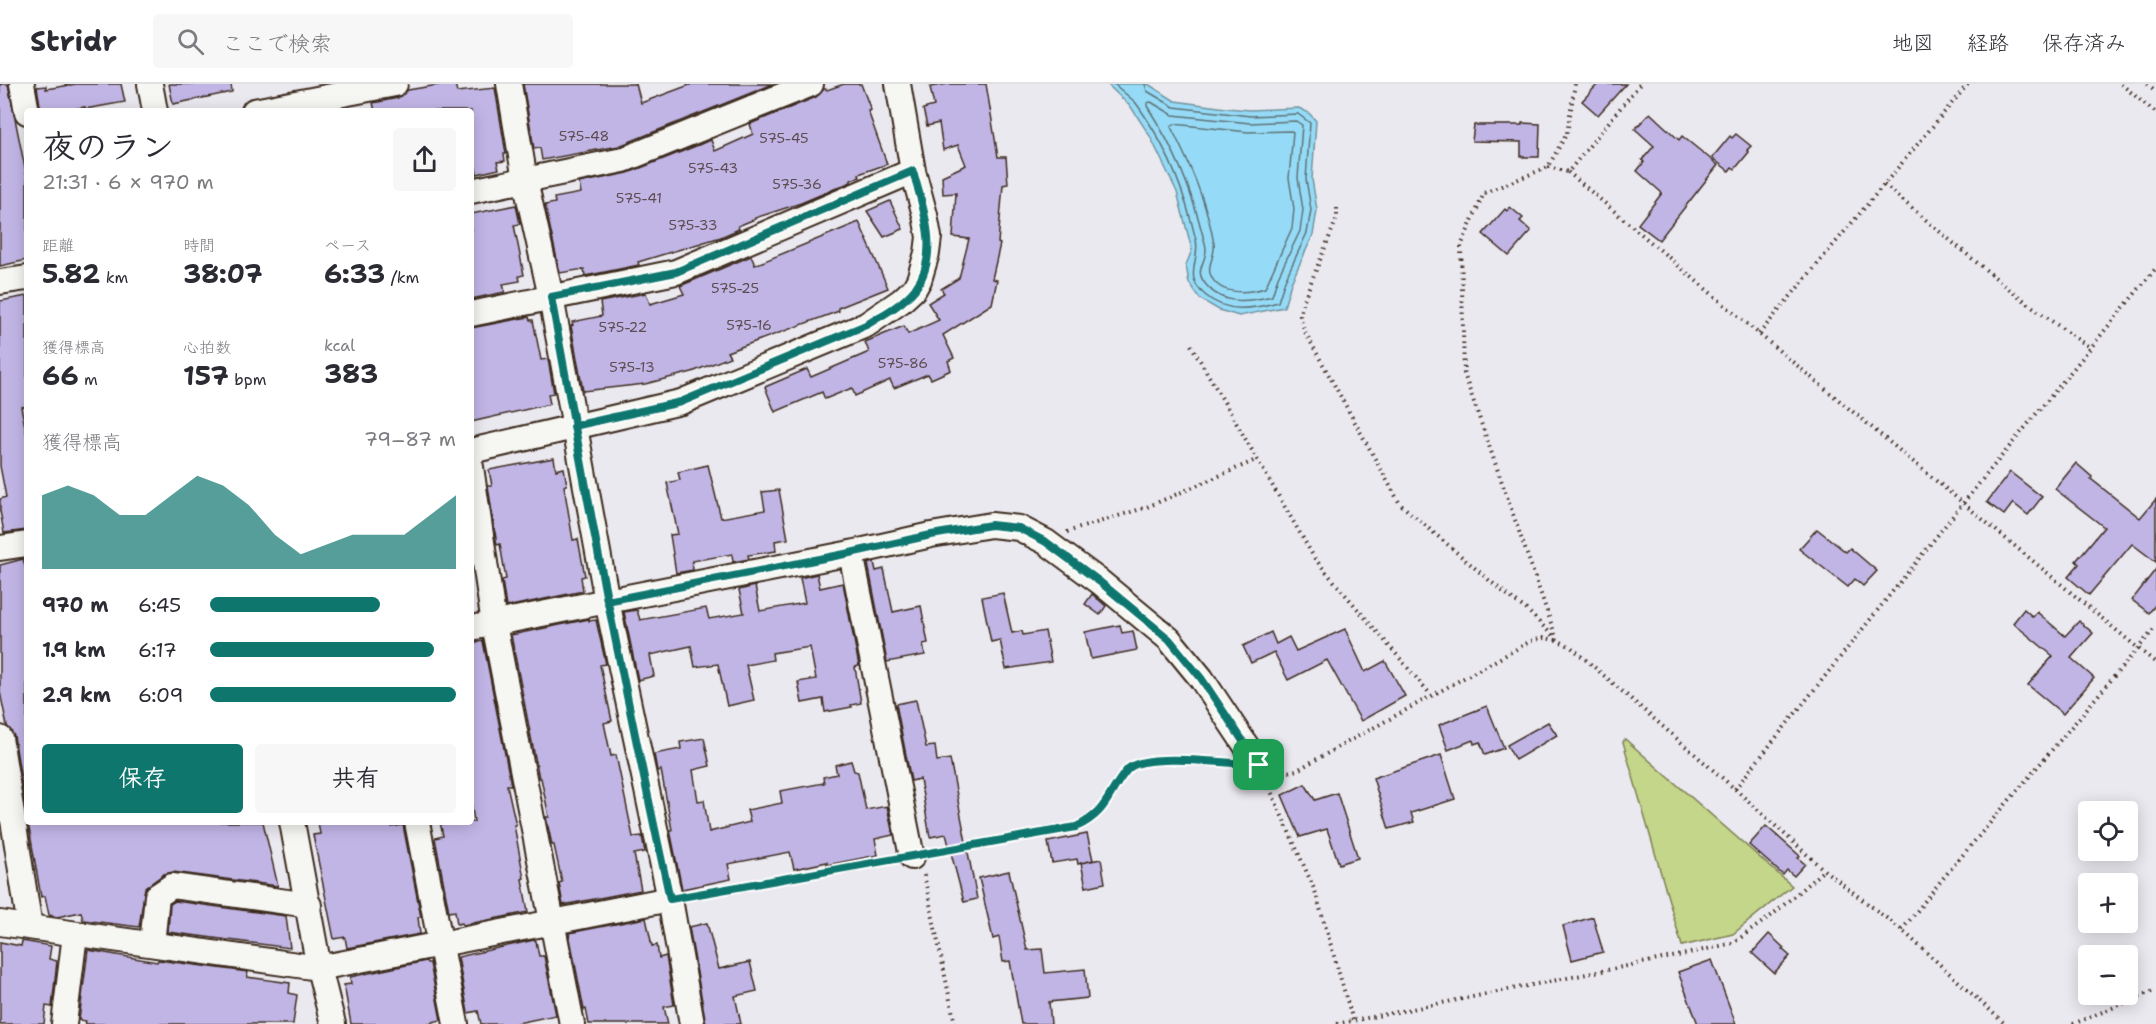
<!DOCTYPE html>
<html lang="ja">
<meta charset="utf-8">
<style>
:root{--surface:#fff;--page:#f7f7f7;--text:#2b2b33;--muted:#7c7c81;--line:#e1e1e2;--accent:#0f766e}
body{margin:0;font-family:"Shantell Sans","Klee One",sans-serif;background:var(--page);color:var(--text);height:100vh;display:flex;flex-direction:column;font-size:22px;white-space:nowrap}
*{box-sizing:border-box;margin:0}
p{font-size:20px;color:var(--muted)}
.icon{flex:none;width:33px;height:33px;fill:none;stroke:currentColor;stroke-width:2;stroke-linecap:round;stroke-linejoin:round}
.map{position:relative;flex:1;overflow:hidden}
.sheet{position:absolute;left:24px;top:24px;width:450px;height:717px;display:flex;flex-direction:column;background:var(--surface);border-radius:6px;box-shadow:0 3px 15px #0003}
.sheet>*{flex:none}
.fabs{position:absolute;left:2078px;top:717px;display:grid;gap:12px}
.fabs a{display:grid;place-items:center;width:60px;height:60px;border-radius:6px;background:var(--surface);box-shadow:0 3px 15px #0003;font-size:30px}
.pin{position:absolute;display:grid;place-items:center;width:51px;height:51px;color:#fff;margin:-26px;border-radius:12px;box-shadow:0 3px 9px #0006}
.round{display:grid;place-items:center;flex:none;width:63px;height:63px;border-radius:6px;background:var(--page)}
.head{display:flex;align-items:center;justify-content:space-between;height:102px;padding:0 18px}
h1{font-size:33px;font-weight:700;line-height:45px}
.metrics{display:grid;grid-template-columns:repeat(3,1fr);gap:9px;height:102px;padding:6px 18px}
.metrics div{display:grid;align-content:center}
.metrics b{font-size:26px;font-weight:700}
.metrics small{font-size:16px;font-weight:400}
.metrics p{font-size:16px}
.chart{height:168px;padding:12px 18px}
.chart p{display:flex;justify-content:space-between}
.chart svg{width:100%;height:108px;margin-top:6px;fill:var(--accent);opacity:.7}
.button{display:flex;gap:12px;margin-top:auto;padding:12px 18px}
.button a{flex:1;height:69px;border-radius:6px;background:var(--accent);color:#fff;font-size:24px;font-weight:700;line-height:69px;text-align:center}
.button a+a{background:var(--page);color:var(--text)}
ul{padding:0 18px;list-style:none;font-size:20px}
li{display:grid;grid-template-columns:96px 72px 1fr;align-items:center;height:45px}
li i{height:15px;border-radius:8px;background:var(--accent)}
header{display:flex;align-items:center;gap:36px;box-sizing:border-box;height:84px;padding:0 30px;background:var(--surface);border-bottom:2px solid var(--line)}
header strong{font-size:28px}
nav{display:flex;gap:33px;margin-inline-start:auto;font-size:21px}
.search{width:420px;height:54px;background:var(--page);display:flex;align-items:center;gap:15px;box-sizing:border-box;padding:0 21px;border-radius:6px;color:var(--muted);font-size:22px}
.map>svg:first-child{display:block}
</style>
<header>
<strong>Stridr</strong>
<div class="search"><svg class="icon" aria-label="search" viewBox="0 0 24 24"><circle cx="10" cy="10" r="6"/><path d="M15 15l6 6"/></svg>ここで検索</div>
<nav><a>地図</a><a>経路</a><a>保存済み</a></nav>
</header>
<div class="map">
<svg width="2156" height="940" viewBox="0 0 2156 940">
<rect width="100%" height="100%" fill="#ebe9f0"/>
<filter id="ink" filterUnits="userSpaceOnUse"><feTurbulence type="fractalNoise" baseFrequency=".0167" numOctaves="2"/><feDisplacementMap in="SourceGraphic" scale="12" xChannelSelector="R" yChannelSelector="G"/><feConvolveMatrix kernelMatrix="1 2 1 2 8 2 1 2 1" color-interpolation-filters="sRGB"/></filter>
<g filter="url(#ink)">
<!-- green -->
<polygon fill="#c3d68a" stroke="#7f8054" stroke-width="1.5" points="1625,655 1792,802 1733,850 1682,862 1623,658"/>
<!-- water -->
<polygon fill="#95dbf7" stroke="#7194a0" stroke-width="1.5" points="1107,0 1148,0 1175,17 1226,24 1250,26 1299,24 1309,29 1316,37 1312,95 1317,126 1313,151 1291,199 1284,223 1239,232 1219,226 1200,215 1189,199 1186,181 1192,166 1177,108 1150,52 1131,23"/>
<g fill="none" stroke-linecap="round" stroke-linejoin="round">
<!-- shore -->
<g stroke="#5f7175" stroke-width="1.5">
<path d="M1114,0C1121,6 1128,12 1135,18C1140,24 1144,31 1148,37C1172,74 1186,114 1196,156C1201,176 1182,192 1205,211C1227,230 1253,225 1278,218L1285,196L1307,149L1311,126L1306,95L1310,39L1298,30L1250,32L1174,23L1147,7L1145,0"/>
<path d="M1151,18L1173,31L1250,39L1296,37L1302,41L1298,94L1303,126L1300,147L1278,193L1272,212C1251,217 1225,222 1208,203C1192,186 1206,181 1206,165C1206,161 1204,156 1203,152C1190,101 1175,66 1147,22V19Z"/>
<path d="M1174,40L1248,48L1291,47L1293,48L1289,94L1294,125L1292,144L1265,204C1248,209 1220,212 1211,192C1206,182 1216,171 1214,160C1207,118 1190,81 1171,43Z"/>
</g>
</g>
<!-- building -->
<g fill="#c1b5e6" stroke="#3b2a1e" stroke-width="1.5">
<polygon points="0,0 8,0 27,94 27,176 0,182"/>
<polygon points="76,0 121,0 125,18 85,25 85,23 62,27 41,27 37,3 46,2 46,5"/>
<polygon points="169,0 231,0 232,8 173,20"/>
<polygon points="444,0 455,0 457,8 495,4 506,70 504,70 505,77 497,78 499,85 477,90 471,58 471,27 375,27 373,19 398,14 408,6"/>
<polygon points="523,0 636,0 641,19 692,0 773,0 619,62 542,76 540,64 534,65"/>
<polygon points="844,0 861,0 871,26 868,27 887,80 859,90 860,93 851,96 851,98 801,119 755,134 755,135 738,142 739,145 721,153 638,178 639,181 585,192 584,185 560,189 545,121 555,119 554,114 581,109 579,99 628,89 711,56 715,67 753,50 750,40 816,13 824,5 826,5 827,6"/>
<polygon points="948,0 986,0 998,73 1006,73 1008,100 1003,101 998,159 1000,160 992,195 997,196 992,220 943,251 954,274 948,277 951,286 931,295 928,290 894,304 890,296 855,312 852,304 825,315 822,308 775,328 765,303 807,285 811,293 869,268 865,258 904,242 908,250 939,236 928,219 944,209 941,205 959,194 969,155 953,153 956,109 943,110 942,92 966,81 958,61 943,66 939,39 927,42 923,25 934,22 930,3"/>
<polygon points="1598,0 1626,0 1598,31 1582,17"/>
<polygon points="1650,29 1679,56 1682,52 1718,81 1659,156 1638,140 1662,109 1637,87 1644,78 1642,76 1654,62 1635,45"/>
<polygon points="1522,39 1540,40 1539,73 1521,73 1521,58 1472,57 1474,41 1522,41"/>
<polygon points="1736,50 1751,62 1747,66 1749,68 1735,85 1732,83 1729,87 1712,74 1730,52 1732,54"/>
<polygon points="890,117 903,145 884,153 867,127"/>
<polygon points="516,121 520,140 514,141 524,191 519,192 520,197 503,200 505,208 471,215 471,130"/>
<polygon points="1510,123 1523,134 1520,137 1531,147 1509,172 1483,150 1505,125 1507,127"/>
<polygon points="859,138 888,204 838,224 839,227 727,268 730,273 692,288 645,300 583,307 571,242 573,241 572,238 602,232 600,218 646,209 650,220 684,210 680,202 751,172 755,181"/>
<polygon points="27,212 27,322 21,323 27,352 27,446 4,449 0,427 0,415 6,413 0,382 0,217"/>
<polygon points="529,233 530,236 533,236 541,276 548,275 554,309 548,310 550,320 471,338 471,244"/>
<polygon points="554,374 556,386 564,384 567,401 564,402 573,456 578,455 585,492 581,493 583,507 506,523 502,496 506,495 500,460 497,461 488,402 492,402 489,386"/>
<polygon points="2076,379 2092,393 2091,395 2140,434 2156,415 2156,478 2132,460 2089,511 2068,493 2079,480 2076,477 2104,443 2055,405"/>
<polygon points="708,381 721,434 765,426 762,408 779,406 788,455 775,457 776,467 748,471 749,475 733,478 732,470 692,477 693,486 676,489 670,451 678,450 667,399 680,396 678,388"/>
<polygon points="2010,388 2042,413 2028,431 2013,419 2004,431 1987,418"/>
<polygon points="1817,445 1846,468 1850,464 1877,487 1863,502 1855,495 1848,503 1799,465"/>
<polygon points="23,475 27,489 27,733 14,652 7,642 0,608 0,481"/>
<polygon points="874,478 876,487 884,485 893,528 921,522 928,559 923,560 925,571 887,578 868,480"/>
<polygon points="2156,485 2156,520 2149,529 2132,516"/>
<polygon points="817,490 820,504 843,499 859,582 855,583 861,619 851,621 852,623 825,628 823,615 802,619 798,598 816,595 810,563 772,569 773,576 746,581 754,616 727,622 718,580 695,583 691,562 650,571 654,592 638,596 624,528 637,526 640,536 706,524 709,535 744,529 739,506 755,502 760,527 805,519 800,494"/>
<polygon points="1003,509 1012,549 1022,547 1023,551 1045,547 1051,578 1006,585 1000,556 991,558 982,513"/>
<polygon points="1092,510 1106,522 1100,531 1085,520"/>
<polygon points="2024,525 2033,533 2037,528 2065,552 2079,537 2093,549 2071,574 2094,594 2063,630 2028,601 2053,572 2013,539"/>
<polygon points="589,535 589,537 596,536 606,580 600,581 612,637 604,639 611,672 616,671 633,753 642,752 645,768 634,770 641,806 563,821 559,799 562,798 554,761 552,761 546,733 549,733 541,694 539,694 511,551"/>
<polygon points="1120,541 1122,549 1133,547 1137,566 1091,575 1085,548"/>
<polygon points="1345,545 1365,588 1385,577 1405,612 1361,637 1327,576 1288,596 1274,568 1251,579 1243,562 1271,548 1276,560 1289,553 1296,567"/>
<polygon points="483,557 511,701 507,701 516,741 514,741 524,794 522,795 528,828 463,841 462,839 457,840 455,827 449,828 435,754 443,752 440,738 474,738 471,717 471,559"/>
<polygon points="916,616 926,663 935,662 937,677 950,675 977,815 964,818 946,750 930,753 920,695 911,697 896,620"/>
<polygon points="1487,622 1504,664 1485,671 1480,658 1474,660 1473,656 1448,666 1439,641"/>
<polygon points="1548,638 1557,651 1515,676 1507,661"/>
<polygon points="704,654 710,682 693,686 698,717 704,716 709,748 750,738 747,726 782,719 780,707 824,699 823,693 837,690 835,681 851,677 854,687 858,688 866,726 887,722 893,751 875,755 878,771 827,781 827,778 794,785 790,768 728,780 731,795 682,805 670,746 672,746 661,686 657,687 654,670 681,665 680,658"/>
<polygon points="1441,671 1455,715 1411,729 1414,738 1389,745 1373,694"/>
<polygon points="1305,700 1315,716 1337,709 1358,774 1339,780 1327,745 1300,753 1282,711"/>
<polygon points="28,738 263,738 278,802 173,788 164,790 145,804 139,843 83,836 81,828 57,833 49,831 45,812 41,813"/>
<polygon points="318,738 391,738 392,743 403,741 421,833 418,833 420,850 347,864 345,853 334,855 313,751 320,750"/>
<polygon points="1766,742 1800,772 1798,774 1805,780 1794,792 1787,786 1783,791 1749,761"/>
<polygon points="1087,750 1093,776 1078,780 1077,775 1052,779 1048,758"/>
<polygon points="1101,775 1105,799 1086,803 1081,779"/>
<polygon points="1009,787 1027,866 1042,865 1045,889 1085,885 1088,914 1049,918 1051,940 1021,940 1010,877 1003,878 999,853 993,855 979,794"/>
<polygon points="175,817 286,832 290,864 168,848 170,820"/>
<polygon points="1593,833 1603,868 1572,876 1563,842"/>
<polygon points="646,834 652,862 657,861 659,874 666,872 674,921 664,923 668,940 589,940 586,925 584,926 569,849"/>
<polygon points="707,839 719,885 750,878 757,907 735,912 741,940 706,940 689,843"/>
<polygon points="1769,850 1784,864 1782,865 1790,872 1774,889 1752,869"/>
<polygon points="534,856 536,857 539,872 544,872 556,931 513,940 481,940 478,927 468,929 458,873"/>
<polygon points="22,857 51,862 49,875 57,877 52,923 46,922 44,940 0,940 0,858 21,862"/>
<polygon points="88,866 157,878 158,876 248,888 247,893 290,899 289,909 297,911 293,940 85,940 86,937 79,936"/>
<polygon points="1712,876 1736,940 1698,940 1678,888"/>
<polygon points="426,877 427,879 430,879 441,936 432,938 432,940 351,940 344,901 351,900 350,893"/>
</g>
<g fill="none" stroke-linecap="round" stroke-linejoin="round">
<defs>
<g id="minor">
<polyline points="22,0 27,28"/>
<polyline points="150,0 155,27"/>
<polyline points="509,0 525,96 551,213 607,517 670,815 692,940"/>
<polyline points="254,27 395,0"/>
<polyline points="471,107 623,76 811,0"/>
<polyline points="0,198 27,194"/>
<polyline points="471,230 676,188 913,87"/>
<polyline points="471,367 681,318 866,241 901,217 914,205 919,196 927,169 929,153 925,131 913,87 898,0"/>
<polyline points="471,383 494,540 572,940"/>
<polyline points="0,464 27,460"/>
<polyline points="851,469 912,773"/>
<polyline points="471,544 851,469 931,451 991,441 1019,444 1046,458 1100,498 1169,555 1201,594 1259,681"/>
<polyline points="0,654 30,843"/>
<polyline points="292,738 319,884 333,940"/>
<polyline points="417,738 456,940"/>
<polyline points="0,839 319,884 670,815"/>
<polyline points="152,860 157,812 172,802 309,821"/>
<polyline points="64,940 75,850"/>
</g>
</defs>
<!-- minor casing -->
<use href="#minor" stroke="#3b2a1e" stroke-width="28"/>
<!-- path -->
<g stroke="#3b2a1e" stroke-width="4" stroke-dasharray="1.5 4.5" stroke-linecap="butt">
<polyline points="1575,0 1567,49 1548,83 1484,109 1461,162 1464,290 1557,556 1571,563 1735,705 1824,786 1902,846 2005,940"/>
<polyline points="2121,0 2156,29"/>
<polyline points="2147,0 2156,7"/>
<polyline points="1548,83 1568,88 1640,0"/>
<polyline points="1568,88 1759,250 2156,579"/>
<path d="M1884,101C1951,156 2017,216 2091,264"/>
<polyline points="1337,124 1337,134 1303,218 1300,232 1304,246 1400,420 1496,502 1528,527 1555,554"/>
<polyline points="1759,250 1968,0"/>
<polyline points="1191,261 1315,475 1431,611"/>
<polyline points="1067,448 1147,423 1256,376"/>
<polyline points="1277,687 1283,689 1297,686 1531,557 1544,554 1557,556"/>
<polyline points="1267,698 1315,807 1354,940"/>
<polyline points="1735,705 1964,418 2156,184"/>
<path d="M934,769L1076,743C1096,733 1103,724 1114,705C1119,697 1124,687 1131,682C1148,669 1209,678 1232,680"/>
<polyline points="924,791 955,940"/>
<polyline points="691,811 891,776"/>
<polyline points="1902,846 1939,799 2156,543"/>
<polyline points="1337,940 1682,871 1733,859 1771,832 1824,786"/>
<polyline points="2073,940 2156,906"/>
</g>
<!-- minor -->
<use href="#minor" stroke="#f6f6f2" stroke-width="24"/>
</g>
</g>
<g fill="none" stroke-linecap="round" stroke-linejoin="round" filter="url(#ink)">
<defs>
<path id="route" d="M1259,681L1201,594L1169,555L1100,498L1046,458L1019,444L991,441L931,451L850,469L607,517L551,213L676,188L913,87C923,124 941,170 915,205C902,221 883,231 866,241L681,318L574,342C603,500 636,658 670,815L1076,743C1109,727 1106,711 1127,686C1142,667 1233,680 1259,681"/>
</defs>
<!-- route casing -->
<use href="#route" stroke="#fff" stroke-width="12"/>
<!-- route -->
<use href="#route" stroke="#0f766e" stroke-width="8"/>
</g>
<g text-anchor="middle" stroke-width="5" stroke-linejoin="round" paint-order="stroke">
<!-- number labels -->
<g font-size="14" fill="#5c4d50">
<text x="584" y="57">575-48</text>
<text x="784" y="59">575-45</text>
<text x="713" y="89">575-43</text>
<text x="797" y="105">575-36</text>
<text x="639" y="119">575-41</text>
<text x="693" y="146">575-33</text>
<text x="735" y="209">575-25</text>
<text x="749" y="246">575-16</text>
<text x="623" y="248">575-22</text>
<text x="903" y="284">575-86</text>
<text x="632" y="288">575-13</text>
</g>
</g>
</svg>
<div class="fabs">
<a><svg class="icon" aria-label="locate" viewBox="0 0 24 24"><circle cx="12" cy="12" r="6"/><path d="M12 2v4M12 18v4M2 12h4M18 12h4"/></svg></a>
<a>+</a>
<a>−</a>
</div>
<div class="pin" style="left:1259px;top:681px;background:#1e9e55"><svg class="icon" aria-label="arrive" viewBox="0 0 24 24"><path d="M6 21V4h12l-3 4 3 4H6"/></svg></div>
<section class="sheet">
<div class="head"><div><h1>夜のラン</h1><p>21:31 · 6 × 970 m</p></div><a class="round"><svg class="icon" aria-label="share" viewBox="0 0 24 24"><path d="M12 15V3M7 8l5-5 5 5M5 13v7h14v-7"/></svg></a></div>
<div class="metrics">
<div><p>距離</p><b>5.82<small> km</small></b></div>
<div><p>時間</p><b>38:07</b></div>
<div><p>ペース</p><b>6:33<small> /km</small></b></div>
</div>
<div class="metrics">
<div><p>獲得標高</p><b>66<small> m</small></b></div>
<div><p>心拍数</p><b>157<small> bpm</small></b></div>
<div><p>kcal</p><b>383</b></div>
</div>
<div class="chart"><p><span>獲得標高</span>79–87 m</p>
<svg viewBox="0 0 160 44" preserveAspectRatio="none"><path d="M0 44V14L10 10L20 14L30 22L40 22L50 14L60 6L70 10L80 18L90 30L100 38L110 34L120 30L130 30L140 30L150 22L160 14V44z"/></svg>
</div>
<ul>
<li><b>970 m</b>6:45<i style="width:69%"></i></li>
<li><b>1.9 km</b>6:17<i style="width:91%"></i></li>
<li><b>2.9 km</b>6:09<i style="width:100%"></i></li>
</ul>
<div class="button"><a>保存</a><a>共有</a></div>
</section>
</div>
